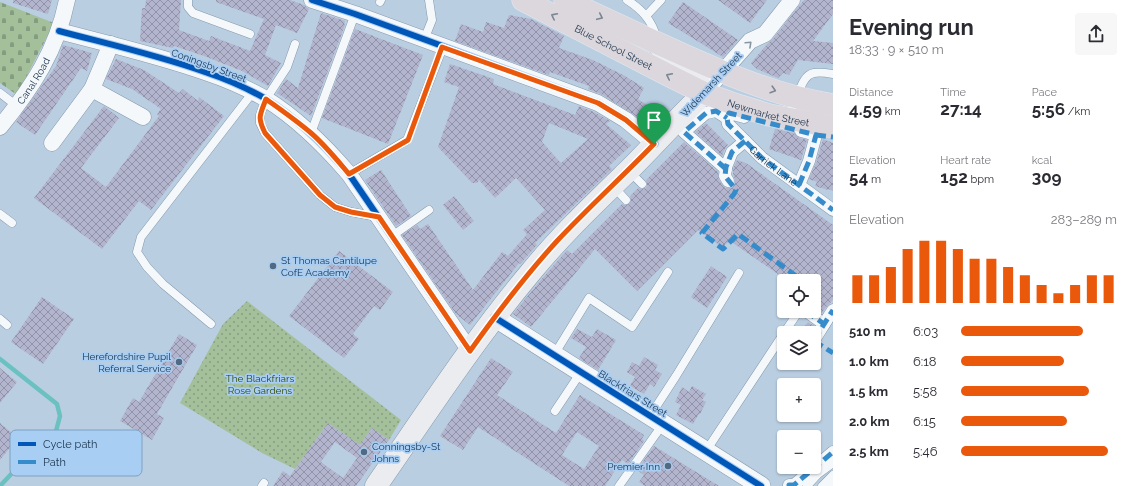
<!DOCTYPE html>
<meta charset="utf-8">
<style>
:root{--surface:#fff;--page:#f7f7f7;--text:#2b2b33;--muted:#7c7c81;--accent:#ea580c}
body{margin:0;font-family:Raleway,sans-serif;background:var(--page);color:var(--text);height:100vh;display:flex;flex-direction:column;font-size:15px;white-space:nowrap}
*{box-sizing:border-box;margin:0}
p{font-size:13px;color:var(--muted)}
.icon{flex:none;width:22px;height:22px;fill:none;stroke:currentColor;stroke-width:2;stroke-linecap:round;stroke-linejoin:round}
.map{position:relative;flex:1;overflow:hidden}
.panel{display:flex;flex-direction:column;background:var(--surface);width:300px}
.panel>*{flex:none}
.tools{position:absolute;left:777px;top:274px;display:grid;gap:8px}
.tools a{display:grid;place-items:center;width:44px;height:44px;border-radius:4px;background:var(--surface);box-shadow:0 1px 3px #0004;font-size:20px}
.pin{position:absolute;display:grid;place-items:center;width:34px;height:34px;color:#fff;margin:-41px -17px;border-radius:50% 50% 50% 0;rotate:-45deg;box-shadow:0 0 4px #0007}
.pin .icon{rotate:45deg}
.round{display:grid;place-items:center;flex:none;width:42px;height:42px;border-radius:4px;background:var(--page)}
.overview{display:flex;align-items:center;justify-content:space-between;height:68px;padding:0 16px}
h1{font-size:22px;font-weight:700;line-height:30px}
.metrics{display:grid;grid-template-columns:repeat(3,1fr);gap:6px;height:68px;padding:4px 16px}
.metrics div{display:grid;align-content:center}
.metrics b{font-size:17px;font-weight:700}
.metrics small{font-size:11px;font-weight:400}
.metrics p{font-size:11px}
.chart{height:112px;padding:8px 16px}
.chart p{display:flex;justify-content:space-between}
.chart svg{width:100%;height:72px;margin-top:4px;stroke:var(--accent);stroke-width:6}
ul{padding:0 16px;list-style:none;font-size:13px}
li{display:grid;grid-template-columns:64px 48px 1fr;align-items:center;height:30px}
li i{height:10px;border-radius:5px;background:var(--accent)}
main{display:flex;flex:1;min-height:0}
.map>svg:first-child{display:block}
</style>
<main>
<div class="map">
<svg width="833" height="486" viewBox="0 0 833 486">
<defs>
<pattern id="cemetery-stones" width="16" height="16" patternUnits="userSpaceOnUse"><rect width="16" height="16" fill="#a3c09a"/><path d="M2 7V4a2 2 0 0 1 4 0v3zM10 15v-3a2 2 0 0 1 4 0v3z" fill="#849d80"/></pattern>
<pattern id="garden-dots" width="8" height="8" patternUnits="userSpaceOnUse"><rect width="8" height="8" fill="#a3c09a"/><path d="M2 2h.1M6 6h.1" fill="none" stroke="#849d80" stroke-width="1.8" stroke-linecap="round"/></pattern>
<pattern id="building-cross-hatch" width="8" height="8" patternUnits="userSpaceOnUse"><rect width="8" height="8" fill="#b3b4cd"/><path d="M0 0l8 8M0 8l8-8" fill="none" stroke="#9193a9"/></pattern>
</defs>
<rect width="100%" height="100%" fill="#bacee2"/>
<!-- cemetery -->
<polygon fill="url(#cemetery-stones)" points="0,2 54,23 17,95 0,83"/>
<!-- garden -->
<polygon fill="url(#garden-dots)" points="247,301 401,420 389,440 372,428 360,445 328,423 295,469 262,453 180,403 223,324"/>
<g fill="none" stroke-linecap="round" stroke-linejoin="round">
<!-- stream -->
<polyline stroke="#6ac1c0" stroke-width="4.5" points="0,359 57,404 60,416 56,431 39,455 15,470 0,486"/>
</g>
<!-- building -->
<g fill="url(#building-cross-hatch)" fill-rule="evenodd">
<polygon points="13,0 52,0 48,14 13,3"/>
<polygon points="146,0 181,0 179,30 209,41 211,36 250,51 264,19 216,2 216,0 290,0 304,5 309,9 297,33 276,25 265,55 281,63 268,86 242,71 204,56 174,46 173,48 140,41 142,8 145,8"/>
<polygon points="718,0 767,0 750,23"/>
<polygon points="804,0 833,0 833,14 813,41 833,43 833,64 798,60 789,75 783,73 778,78 757,69 751,63 768,43 772,40"/>
<polygon points="683,2 738,40 723,57 668,23"/>
<polygon points="321,13 345,21 344,24 345,25 311,116 277,93 286,79 298,88"/>
<polygon points="509,15 531,19 564,36 559,48 593,60 625,76 644,88 638,99 661,114 653,127 603,95 588,89 589,86 550,72 549,75 455,41 461,24 483,32 486,22 504,28"/>
<polygon points="355,29 423,55 388,144 322,118"/>
<polygon points="63,45 92,53 87,71 81,68 35,135 16,122 56,66"/>
<polygon points="116,59 144,70 179,93 183,89 198,101 199,97 224,116 151,210 139,201 102,249 34,198 104,106 119,118 81,168 106,187 159,116 157,114 161,109 132,89 106,79"/>
<path d="M450,64L494,79L493,84L575,115L579,106L594,112L610,121L606,124L631,145L609,166L612,169L535,243L537,245L520,264L519,263L470,325L456,314L402,235L417,225L420,229L428,224L473,290L502,252L508,256L527,234L523,230L545,210L516,178L495,198L479,180L477,183H472L438,147L459,87L444,82ZM549,123L588,139L561,163L542,142Z"/>
<polygon points="706,123 728,145 725,149 722,156 695,132"/>
<polygon points="775,129 794,133 799,138 807,140 801,160 769,149"/>
<polygon points="823,139 833,143 833,191 828,189 828,190 815,186 817,182 809,179 816,163"/>
<polygon points="684,142 718,172 719,180 725,188 732,188 735,184 735,180 733,174 733,169 737,160 746,163 833,225 833,300 827,306 822,313 814,308 814,281 788,281 730,241 722,247 698,230 637,291 595,249 569,281 531,327 513,314 540,281 567,250 572,254 622,204 625,205 629,204 631,201 630,196 638,188 641,189 646,188 647,185 646,180"/>
<polygon points="381,170 411,216 396,226 365,180"/>
<polygon points="454,196 474,221 463,230 443,205"/>
<polygon points="339,251 393,292 380,310 374,306 353,334 359,339 344,358 289,316"/>
<polygon points="711,266 727,277 707,308 691,297"/>
<polygon points="42,297 74,319 43,364 11,342"/>
<polygon points="808,322 814,326 810,333 800,333"/>
<polygon points="577,329 592,337 597,329 616,340 598,370 579,358 586,347 571,338"/>
<polygon points="179,334 197,345 157,414 164,418 152,440 120,421 133,398 139,402"/>
<polygon points="644,357 658,365 655,370 662,374 654,387 650,384 644,394 630,386 635,377 627,372 632,362 639,366"/>
<path d="M491,358L513,372L497,395L556,433L580,395L644,435L642,439L644,441L628,464L622,460L605,486H569L478,427L463,450L440,436ZM577,432L599,446L584,469L562,455Z"/>
<polygon points="0,368 17,382 0,403"/>
<polygon points="692,386 706,394 702,400 706,402 700,414 699,414 693,424 676,415 681,405 675,402 682,387 689,392"/>
<polygon points="0,423 18,438 0,460"/>
<path d="M328,423L360,445L372,428L389,440L356,486H273L283,471L290,476ZM335,442L357,458L343,478L321,462Z"/>
<polygon points="654,446 719,486 645,486 639,482 644,475 637,470"/>
</g>
<g fill="none" stroke-linecap="round" stroke-linejoin="round">
<defs>
<g id="service">
<polyline points="188,0 188,7 193,13 250,34"/>
<path d="M627,0C643,10 652,21 657,39"/>
<polyline points="380,2 381,0"/>
<polyline points="646,16 661,0"/>
<polyline points="424,40 432,20 429,0"/>
<polyline points="295,44 287,67 266,99 260,115 260,123 265,133 320,195 335,207 351,212 378,217"/>
<polyline points="0,93 17,106"/>
<path d="M785,116C799,106 798,76 814,73C820,72 827,73 833,74"/>
<polyline points="311,133 355,14"/>
<polyline points="629,171 642,184"/>
<polyline points="349,174 407,140 443,47"/>
<polyline points="613,186 626,200"/>
<polyline points="0,214 12,223"/>
<polyline points="392,236 429,210"/>
<polyline points="0,319 7,325"/>
<polyline points="211,324 163,284 147,267 137,252 141,237 253,92"/>
<polyline points="784,333 799,311"/>
<polyline points="554,355 589,298 632,327 668,272"/>
<polyline points="555,411 581,372"/>
<polyline points="650,416 676,376 739,273"/>
<polyline points="706,451 784,333"/>
<polyline points="262,486 264,483"/>
<polyline points="619,486 663,424"/>
<polyline points="807,486 818,474 833,463"/>
<polyline points="822,486 833,475"/>
<polyline points="831,486 833,484"/>
</g>
<g id="pedestrian">
<path id="s1" d="M744,117L729,113L727,118L728,124L762,158L833,210"/>
<polyline points="726,169 684,132 706,113 716,111 727,118"/>
<polyline points="728,181 725,176 726,167 732,152 745,141"/>
<polyline points="799,185 809,161 816,135 801,131"/>
<polyline points="806,311 824,324"/>
<polyline points="814,340 833,310"/>
<polyline points="789,486 789,485 794,485 833,452"/>
</g>
<g id="minor">
<polyline points="312,0 355,14 598,103 626,120 655,144"/>
<path d="M59,31C108,44 157,55 205,72C226,79 247,88 266,99C298,119 325,146 349,174L470,351"/>
<polyline points="92,89 143,117"/>
<polyline points="704,93 750,41 765,34 792,0"/>
<path id="s2" d="M0,127C32,88 57,50 67,0"/>
<polyline points="52,143 92,89 111,44"/>
</g>
<polyline id="tertiary" points="494,317 761,486"/>
<path id="secondary" d="M376,486C426,414 474,340 530,273C561,235 596,202 631,168C656,143 679,117 704,93C699,84 695,75 687,69C677,62 668,58 661,48"/>
<g id="trunk">
<path id="s3" d="M523,0L668,75L704,93L734,104L769,115L833,127"/>
<path d="M565,0C605,19 646,38 686,56C733,77 782,97 833,105"/>
</g>
</defs>
<!-- service casing -->
<use href="#service" stroke="#859aad" stroke-width="9"/>
<!-- pedestrian casing -->
<use href="#pedestrian" stroke="#859aad" stroke-width="13"/>
<!-- minor casing -->
<use href="#minor" stroke="#859aad" stroke-width="17"/>
<!-- tertiary casing -->
<use href="#tertiary" stroke="#859aad" stroke-width="20"/>
<!-- secondary casing -->
<use href="#secondary" stroke="#859aad" stroke-width="23"/>
<!-- trunk casing -->
<use href="#trunk" stroke="#e0e9f2" stroke-width="23"/>
<!-- service -->
<use href="#service" stroke="#f5f8fb" stroke-width="8"/>
<!-- pedestrian -->
<use href="#pedestrian" stroke="#f5f8fb" stroke-width="12"/>
<!-- minor -->
<use href="#minor" stroke="#f5f8fb" stroke-width="16"/>
<!-- tertiary -->
<use href="#tertiary" stroke="#f5f8fb" stroke-width="19"/>
<!-- secondary -->
<use href="#secondary" stroke="#ebecef" stroke-width="22"/>
<!-- trunk -->
<use href="#trunk" stroke="#dcd7dc" stroke-width="22"/>
<!-- quiet -->
<g stroke="#368ccb" stroke-width="5" stroke-dasharray="10 5" stroke-linecap="butt">
<polyline points="816,135 833,137"/>
<polyline points="745,141 732,152 726,167 725,176 736,190 734,194 702,233 723,249 738,234 803,281"/>
<polyline points="726,169 684,132 706,113 716,111 727,118"/>
<polyline points="799,185 809,161 816,135 729,113 727,118 728,124 762,158 833,210"/>
<polyline points="806,311 824,324"/>
<polyline points="814,340 833,310"/>
<polyline points="814,341 833,353"/>
<polyline points="789,486 789,485 794,485 833,452"/>
</g>
<defs>
<g id="cycleway">
<polyline points="312,0 355,14 598,103 626,120 655,144"/>
<path d="M59,31C108,44 157,55 205,72C226,79 247,88 266,99C298,119 325,146 349,174L470,351"/>
<polyline points="494,317 761,486"/>
</g>
</defs>
<!-- cycleway casing -->
<use href="#cycleway" stroke="#a9cef3" stroke-width="8"/>
<!-- cycleway -->
<use href="#cycleway" stroke="#0057b8" stroke-width="6"/>
</g>
<!-- one-way arrows -->
<defs><path id="oneway-chevron" d="M-2-3.5L2.5 0L-2 3.5" fill="none" stroke-width="1.6" stroke-linecap="round" stroke-linejoin="round"/></defs>
<g stroke="#7b8694">
<use href="#oneway-chevron" transform="translate(554 16) rotate(-153)"/>
<use href="#oneway-chevron" transform="translate(600 17) rotate(25)"/>
<use href="#oneway-chevron" transform="translate(669 76) rotate(-154)"/>
<use href="#oneway-chevron" transform="translate(773 90) rotate(17)"/>
</g>
<use stroke="#8896a4" href="#oneway-chevron" transform="translate(749 44) rotate(-43)"/>
<g fill="none" stroke-linecap="round" stroke-linejoin="round">
<defs>
<path id="route" d="M442,47L598,103L626,120L654,144C622,177 588,208 557,241C525,276 497,313 470,351L379,217L351,212L335,207L320,195L265,133C257,117 260,115 266,99C281,110 297,121 311,133C325,145 337,160 349,174L408,140Z"/>
</defs>
<!-- route casing -->
<use href="#route" stroke="#fff" stroke-width="8"/>
<!-- route -->
<use href="#route" stroke="#ea580c" stroke-width="5"/>
</g>
<!-- markers -->
<g fill="#526a81" stroke="#a9cef3" stroke-width="1.5">
<circle cx="273" cy="266" r="4"/>
<circle cx="179" cy="362" r="4"/>
<circle cx="364" cy="452" r="4"/>
<circle cx="668" cy="466" r="4"/>
</g>
<g text-anchor="middle" stroke-width="3.5" stroke-linejoin="round" paint-order="stroke">
<!-- street labels -->
<g font-size="10" fill="#1a344d" stroke="#a9cef3">
<text dy="4" stroke="none"><textPath href="#s3" startOffset="102">Blue School Street</textPath></text>
<text transform="translate(209 65) rotate(20)" y="4">Coningsby Street</text>
<text dy="4" stroke="none"><textPath href="#s2" startOffset="57">Canal Road</textPath></text>
<text transform="translate(711 84) rotate(-47)" y="4">Widemarsh Street</text>
<text dy="4" stroke="none"><textPath href="#s3" startOffset="271">Newmarket Street</textPath></text>
<text dy="4" stroke="none"><textPath href="#s1" startOffset="89">Garrick Lane</textPath></text>
<text transform="translate(633 393) rotate(32)" y="4">Blackfriars Street</text>
</g>
<!-- poi labels -->
<g font-size="10" fill="#1a344d" stroke="#a9cef3" text-anchor="start">
<text x="281" y="264">St Thomas Cantilupe<tspan x="281" dy="12">CofE Academy</tspan></text>
<text x="171" y="360" text-anchor="end">Herefordshire Pupil<tspan x="171" dy="12">Referral Service</tspan></text>
<text x="372" y="450">Conningsby-St<tspan x="372" dy="12">Johns</tspan></text>
<text x="660" y="470" text-anchor="end">Premier Inn</text>
</g>
<!-- park labels -->
<g font-size="10" fill="#2e4700" stroke="#a9cef3">
<text x="260" y="382">The Blackfriars<tspan x="260" dy="12">Rose Gardens</tspan></text>
</g>
</g>
<!-- legend -->
<rect x="10" y="430" width="132" height="46" rx="6" fill="#a9cef3" stroke="#7ea0c1" stroke-width="1"/>
<rect x="18" y="442" width="18" height="4" fill="#0057b8"/>
<rect x="18" y="460" width="18" height="4" fill="#368ccb"/>
<g font-size="11" fill="#1a344d">
<text x="43" y="448">Cycle path</text>
<text x="43" y="466">Path</text>
</g>
</svg>
<div class="tools">
<a><svg class="icon" aria-label="locate" viewBox="0 0 24 24"><circle cx="12" cy="12" r="6"/><path d="M12 2v4M12 18v4M2 12h4M18 12h4"/></svg></a>
<a><svg class="icon" aria-label="layers" viewBox="0 0 24 24"><path d="M12 4l9 5-9 5-9-5zM3 14l9 5 9-5"/></svg></a>
<a>+</a>
<a>−</a>
</div>
<div class="pin" style="left:654px;top:144px;background:#1e9e55"><svg class="icon" aria-label="arrive" viewBox="0 0 24 24"><path d="M6 21V4h12l-3 4 3 4H6"/></svg></div>
</div>
<section class="panel">
<div class="overview"><div><h1>Evening run</h1><p>18:33 · 9 × 510 m</p></div><a class="round"><svg class="icon" aria-label="share" viewBox="0 0 24 24"><path d="M12 15V3M7 8l5-5 5 5M5 13v7h14v-7"/></svg></a></div>
<div class="metrics">
<div><p>Distance</p><b>4.59<small> km</small></b></div>
<div><p>Time</p><b>27:14</b></div>
<div><p>Pace</p><b>5:56<small> /km</small></b></div>
</div>
<div class="metrics">
<div><p>Elevation</p><b>54<small> m</small></b></div>
<div><p>Heart rate</p><b>152<small> bpm</small></b></div>
<div><p>kcal</p><b>309</b></div>
</div>
<div class="chart"><p><span>Elevation</span>283–289 m</p>
<svg viewBox="0 0 160 44" preserveAspectRatio="none"><path d="M5 44V27M15 44V27M25 44V22M35 44V11M45 44V6M55 44V6M65 44V11M75 44V17M85 44V17M95 44V22M105 44V27M115 44V33M125 44V38M135 44V33M145 44V27M155 44V27"/></svg>
</div>
<ul>
<li><b>510 m</b>6:03<i style="width:78%"></i></li>
<li><b>1.0 km</b>6:18<i style="width:66%"></i></li>
<li><b>1.5 km</b>5:58<i style="width:82%"></i></li>
<li><b>2.0 km</b>6:15<i style="width:68%"></i></li>
<li><b>2.5 km</b>5:46<i style="width:94%"></i></li>
</ul>
</section>
</main>
